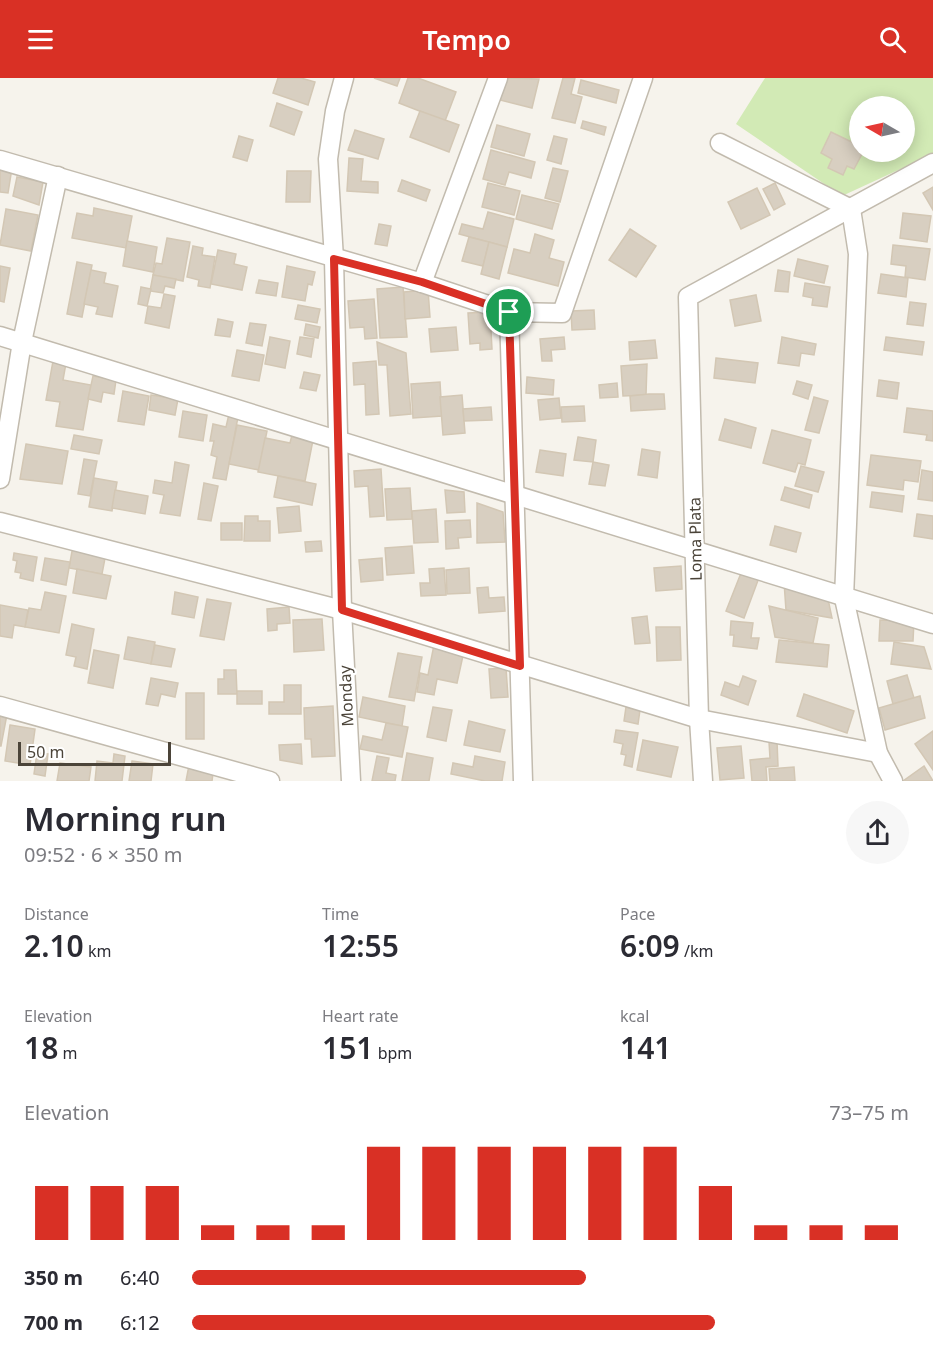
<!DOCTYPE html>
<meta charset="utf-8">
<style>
:root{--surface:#fff;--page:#f7f7f7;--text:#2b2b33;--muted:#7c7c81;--accent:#d93025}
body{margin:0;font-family:"Noto Sans",sans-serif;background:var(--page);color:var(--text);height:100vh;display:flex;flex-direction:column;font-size:22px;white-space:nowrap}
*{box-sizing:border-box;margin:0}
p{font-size:20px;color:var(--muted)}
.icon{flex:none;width:33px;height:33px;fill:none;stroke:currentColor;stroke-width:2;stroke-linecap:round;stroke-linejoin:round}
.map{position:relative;height:703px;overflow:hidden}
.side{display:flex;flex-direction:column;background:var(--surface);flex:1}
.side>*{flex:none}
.needle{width:39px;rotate:279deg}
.buttons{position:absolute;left:849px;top:18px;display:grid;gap:12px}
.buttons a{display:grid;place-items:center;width:66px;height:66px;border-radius:50%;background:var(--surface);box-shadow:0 3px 15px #0003;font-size:30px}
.scale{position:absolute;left:18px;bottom:15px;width:153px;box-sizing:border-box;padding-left:6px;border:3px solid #4b4439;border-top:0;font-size:16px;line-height:21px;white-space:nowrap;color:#4b4439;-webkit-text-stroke:4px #fff;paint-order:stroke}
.pin{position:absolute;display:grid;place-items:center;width:51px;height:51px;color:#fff;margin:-26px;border:3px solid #fff;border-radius:50%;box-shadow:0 2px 6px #0007}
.round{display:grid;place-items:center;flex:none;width:63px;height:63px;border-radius:32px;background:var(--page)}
.headline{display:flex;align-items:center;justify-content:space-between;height:102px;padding:0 24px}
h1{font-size:33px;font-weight:600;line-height:45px}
.metrics{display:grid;grid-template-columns:repeat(3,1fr);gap:9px;height:102px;padding:6px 24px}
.metrics div{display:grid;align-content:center}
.metrics b{font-size:30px;font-weight:600}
.metrics small{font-size:16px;font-weight:400}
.metrics p{font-size:16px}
.chart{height:168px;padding:12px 24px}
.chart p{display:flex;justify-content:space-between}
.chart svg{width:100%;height:108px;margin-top:6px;stroke:var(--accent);stroke-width:6}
ul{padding:0 24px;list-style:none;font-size:20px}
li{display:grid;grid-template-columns:96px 72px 1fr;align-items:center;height:45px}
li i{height:15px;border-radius:8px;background:var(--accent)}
header{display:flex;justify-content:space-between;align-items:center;height:78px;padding:0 24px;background:var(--accent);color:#fff;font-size:27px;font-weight:600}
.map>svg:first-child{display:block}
</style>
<header><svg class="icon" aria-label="menu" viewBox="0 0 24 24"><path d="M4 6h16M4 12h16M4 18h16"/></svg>Tempo<svg class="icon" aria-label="search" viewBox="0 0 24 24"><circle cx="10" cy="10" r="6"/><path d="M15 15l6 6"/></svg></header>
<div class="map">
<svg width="933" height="703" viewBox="0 0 933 703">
<rect width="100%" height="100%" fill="#f6f3ec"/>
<!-- green -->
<path fill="#d2eab5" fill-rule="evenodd" d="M765,0H933V76L842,118L736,46ZM860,28H904V74H860Z"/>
<!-- building -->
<g fill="#d8cfc1" stroke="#d3c7b4" stroke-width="1.5">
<polygon points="278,0 301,0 315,4 308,27 273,15"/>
<polygon points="374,0 400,0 397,8"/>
<polygon points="408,0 418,0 456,14 445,43 399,25"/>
<polygon points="505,0 539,1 532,30 500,22"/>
<polygon points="563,0 575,0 571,16 582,19 575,45 552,40"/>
<polygon points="581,2 619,12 616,25 578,15"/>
<polygon points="277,25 302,34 294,57 270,48"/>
<polygon points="420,33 459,47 449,74 410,59"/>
<polygon points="583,43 606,49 604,57 581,50"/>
<polygon points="497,47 530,56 524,78 491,69"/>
<polygon points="355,52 384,61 378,81 348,72"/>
<polygon points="831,54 860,68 860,74 863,74 854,91 847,88 843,97 828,90 832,81 821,75"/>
<polygon points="239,58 253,62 247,83 233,79"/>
<polygon points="554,58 567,61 561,86 547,82"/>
<polygon points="491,72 535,84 531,100 509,94 505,107 483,101"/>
<polygon points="349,80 363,81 361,103 378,104 378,115 347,113"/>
<polygon points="0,88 12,90 8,115 0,114"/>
<polygon points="553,90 568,93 560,124 545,120"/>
<polygon points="287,93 311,93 310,124 286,124"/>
<polygon points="17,99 43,104 39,127 13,118"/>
<polygon points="402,102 430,112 426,123 398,113"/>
<polygon points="488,105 520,113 514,137 482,129"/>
<polygon points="775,105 785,126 774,132 763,111"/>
<polygon points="933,109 933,132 923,115"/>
<polygon points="757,110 770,137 741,151 728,124"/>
<polygon points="522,117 559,126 552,151 516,141"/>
<polygon points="94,130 132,138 126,170 72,160 77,135 93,138"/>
<polygon points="6,131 38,137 31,173 0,167"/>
<polygon points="488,134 514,141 507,169 459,156 462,146 483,151"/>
<polygon points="903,135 931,138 927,164 900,160"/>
<polygon points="379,146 391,148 387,168 375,166"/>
<polygon points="630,151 656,168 636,199 609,182"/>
<polygon points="535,156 554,162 549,180 564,184 558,208 508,195 514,171 530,175"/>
<polygon points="469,159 489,164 483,188 462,183"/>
<polygon points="167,160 190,164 183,203 153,197 156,185 162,186"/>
<polygon points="127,163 157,169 153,194 123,188"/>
<polygon points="489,164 507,169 499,201 481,196"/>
<polygon points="893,167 930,171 925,202 905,199 906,188 891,186"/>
<polygon points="193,168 203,170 202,177 215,179 210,210 198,208 199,202 187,199"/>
<polygon points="218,172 236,176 234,186 247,189 242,212 211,206"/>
<polygon points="798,181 828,188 824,205 794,198"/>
<polygon points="77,184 92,187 82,239 67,236"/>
<polygon points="0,188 10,190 4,224 0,223"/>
<polygon points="287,188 315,194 312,207 308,206 305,223 282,219"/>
<polygon points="91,192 106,195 104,205 118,208 112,239 96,236 98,229 84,226"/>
<polygon points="778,192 790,194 788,214 775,213"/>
<polygon points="881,196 908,200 906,219 878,215"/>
<polygon points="153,197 176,201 174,210 165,208 163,215 150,213"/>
<polygon points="259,202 278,205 276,218 256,215"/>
<polygon points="805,205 830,209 827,229 812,227 813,220 803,218"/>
<polygon points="141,209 151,211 147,228 138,226"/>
<polygon points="403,209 407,259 380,260 377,211"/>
<polygon points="428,212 430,239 405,241 404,214"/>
<polygon points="164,216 175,218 169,250 145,245 148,228 161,230"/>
<polygon points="756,217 761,243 735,248 730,222"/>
<polygon points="374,221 377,260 365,261 364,249 350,250 348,223"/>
<polygon points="910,224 926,226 923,248 907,246"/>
<polygon points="298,227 320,231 317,245 295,241"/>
<polygon points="594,232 595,251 572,252 571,233"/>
<polygon points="490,234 492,271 480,272 480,265 470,266 468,235"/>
<polygon points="218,241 233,244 230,259 215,257"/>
<polygon points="250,245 266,247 262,268 246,265"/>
<polygon points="306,246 320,249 318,260 304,257"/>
<polygon points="456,249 458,272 431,274 429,251"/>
<polygon points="270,259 290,263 285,290 265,286"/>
<polygon points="300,259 314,261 311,279 297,276"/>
<polygon points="564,259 565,271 551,272 552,283 542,283 540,261"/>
<polygon points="782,259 816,266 814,277 801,275 799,288 778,285"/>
<polygon points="886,259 924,264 922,277 884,272"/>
<polygon points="655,262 657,280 630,282 629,264"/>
<polygon points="377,264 406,275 411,336 390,338 387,287 379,287"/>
<polygon points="237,272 264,277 259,303 232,298"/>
<polygon points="716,280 758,285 755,305 714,300"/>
<polygon points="53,283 66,285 63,302 91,307 83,352 56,348 60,324 46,322"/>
<polygon points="376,283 379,336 366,337 365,306 354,307 353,285"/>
<polygon points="647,286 646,317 623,318 621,288"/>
<polygon points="304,294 320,297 316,313 300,310"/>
<polygon points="93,298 116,302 114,316 103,314 101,324 88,321"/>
<polygon points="527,299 554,302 553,317 526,315"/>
<polygon points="879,302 899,305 897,321 877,318"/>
<polygon points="797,303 812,307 808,321 793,316"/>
<polygon points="440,304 442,338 413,340 411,306"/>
<polygon points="617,305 618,319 600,320 599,307"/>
<polygon points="123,313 149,318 144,347 118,343"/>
<polygon points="649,316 664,316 665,331 631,333 630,318"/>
<polygon points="151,317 178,321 175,337 149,332"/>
<polygon points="462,317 465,355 443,357 440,319"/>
<polygon points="814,319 828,323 819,355 805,352"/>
<polygon points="559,320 561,340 540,342 538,322"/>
<polygon points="584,328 585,343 562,344 561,329"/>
<polygon points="491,329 492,342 464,343 463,331"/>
<polygon points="907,330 933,333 933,363 926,362 927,357 904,354"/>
<polygon points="183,333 207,337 203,363 179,359"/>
<polygon points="229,336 238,339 226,402 213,400 217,379 211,377 214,363 210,363 213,346 226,349"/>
<polygon points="725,341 756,350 751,370 719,362"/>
<polygon points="237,347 267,353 259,392 229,386"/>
<polygon points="772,352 811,362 805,387 798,385 795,394 763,385"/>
<polygon points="74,357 102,362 99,376 71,371"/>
<polygon points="292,357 313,362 305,403 258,394 265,360 290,365"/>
<polygon points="578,359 596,362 593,384 574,382"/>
<polygon points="26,366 68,373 62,406 20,401"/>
<polygon points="642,371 660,374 657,400 638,397"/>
<polygon points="540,372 566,376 563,398 536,394"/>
<polygon points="871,377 921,383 918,404 904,402 903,412 867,407"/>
<polygon points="84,381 97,383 90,418 78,416"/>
<polygon points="175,384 189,387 180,438 160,435 164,417 153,415 155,402 172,405"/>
<polygon points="593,384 609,387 605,408 589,406"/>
<polygon points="801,388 824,394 818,414 795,408"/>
<polygon points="381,391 384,438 370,439 368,408 355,409 354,393"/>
<polygon points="922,392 933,394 933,423 918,421"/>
<polygon points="278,398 316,406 312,427 274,419"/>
<polygon points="94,400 117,404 112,433 89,429"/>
<polygon points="204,405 218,408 211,443 198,441"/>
<polygon points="785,409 812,417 809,430 781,422"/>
<polygon points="410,410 412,441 387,442 385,411"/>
<polygon points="115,412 148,418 145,436 112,430"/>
<polygon points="445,412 464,414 465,434 447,435"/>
<polygon points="872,414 904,418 902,434 870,429"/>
<polygon points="477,425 503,434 505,464 477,465"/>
<polygon points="299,428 301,453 279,455 277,430"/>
<polygon points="436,431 438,464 414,465 412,433"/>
<polygon points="917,436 933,438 933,461 914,458"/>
<polygon points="245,438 258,438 258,443 270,443 270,463 244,463"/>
<polygon points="470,442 471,459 458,460 459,470 446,471 445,443"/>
<rect x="221" y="445" width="21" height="17"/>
<polygon points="775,448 801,455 796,474 770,467"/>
<polygon points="321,463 322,473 306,474 305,464"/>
<polygon points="73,468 106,475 102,496 69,490"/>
<polygon points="412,468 414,495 387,497 385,470"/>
<polygon points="14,475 37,479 33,503 20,500 21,495 15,494 17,483 13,482"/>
<polygon points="45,480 70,484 66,507 41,502"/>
<polygon points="382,480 383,502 361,504 359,482"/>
<polygon points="681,488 682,511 656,513 654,490"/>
<polygon points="444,490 446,517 421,518 420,505 430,505 429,491"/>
<polygon points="469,490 470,515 447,516 446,492"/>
<polygon points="743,490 760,497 744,540 726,533"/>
<polygon points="77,491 111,498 106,521 73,515"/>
<polygon points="784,504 827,516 832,540 786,532"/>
<polygon points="488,509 489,520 504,519 505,533 479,535 477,510"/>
<polygon points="45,514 66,518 59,555 25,549 29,530 41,532"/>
<polygon points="175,514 198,519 194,540 172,536"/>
<polygon points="207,521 231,525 224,562 200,558"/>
<polygon points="0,527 28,532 25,549 14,547 12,560 0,558"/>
<polygon points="769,528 818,540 813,565 775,559"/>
<polygon points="289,529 290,545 277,546 277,552 268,553 267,531"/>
<polygon points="647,538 650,565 635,566 632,540"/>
<polygon points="322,541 324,572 294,574 293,542"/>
<polygon points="880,542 914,543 913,563 879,563"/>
<polygon points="731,543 753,545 751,560 759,560 757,571 733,568 734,557 730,557"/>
<polygon points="72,546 94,551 87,591 74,588 76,579 66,577"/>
<polygon points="656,549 680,549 681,582 657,583"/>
<polygon points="128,559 155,564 151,586 124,581"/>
<polygon points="779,562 829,567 827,589 776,584"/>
<polygon points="894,564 924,569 931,591 891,586"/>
<polygon points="155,567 175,571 171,589 151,586"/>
<polygon points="434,567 464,573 457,605 437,601 434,617 417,614 420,595 428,597"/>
<polygon points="94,572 119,577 113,610 88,605"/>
<polygon points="398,575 422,579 414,623 389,619"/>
<polygon points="506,590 508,619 491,620 489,591"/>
<polygon points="224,592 236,592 237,616 218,616 218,601 224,601"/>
<polygon points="907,597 914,620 893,626 887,603"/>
<polygon points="743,598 756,603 748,627 721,617 725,604 739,609"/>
<polygon points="151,600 178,605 175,619 161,616 158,628 146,626"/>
<polygon points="284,607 301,607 301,636 269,636 269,624 284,624"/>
<rect x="237" y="613" width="25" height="13"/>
<rect x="186" y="615" width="18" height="46"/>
<polygon points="804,616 854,633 847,655 797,638"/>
<polygon points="920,618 925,640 885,652 879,630"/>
<polygon points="363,619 405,628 402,648 359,639"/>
<polygon points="333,628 335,678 312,679 311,661 305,661 304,630"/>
<polygon points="0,629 8,631 1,668 0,668"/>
<polygon points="433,629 452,632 446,663 427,659"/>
<polygon points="626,629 640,632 638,646 624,643"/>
<polygon points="469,643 505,652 500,674 464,667"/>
<polygon points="386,645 408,649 402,679 360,671 363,658 382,662"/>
<polygon points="10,647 35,651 30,687 5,683"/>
<polygon points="616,652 638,655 632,689 624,687 626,677 621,676 623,666 614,664"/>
<polygon points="933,653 933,692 915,666"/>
<polygon points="643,662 678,669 671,699 637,692"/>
<polygon points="777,663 778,688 766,689 767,703 752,703 750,682 770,680 769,664"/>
<polygon points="301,666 302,686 280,682 279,667"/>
<polygon points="741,668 744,700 720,702 717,670"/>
<polygon points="37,675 48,676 45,698 34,696"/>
<polygon points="407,675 433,680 429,703 402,703"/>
<polygon points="114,676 125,678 122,703 95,703 97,683 113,685"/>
<polygon points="377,678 389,680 386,695 396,697 395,703 372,703"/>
<polygon points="475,678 505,684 502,703 485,703 451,696 453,685 473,689"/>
<polygon points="190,682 214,688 212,703 186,703"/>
<polygon points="132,683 153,686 151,703 129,703"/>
<polygon points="60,685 91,689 89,703 57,703"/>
<polygon points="924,688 933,703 903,703"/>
<polygon points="794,689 795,703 770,703 769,691"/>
</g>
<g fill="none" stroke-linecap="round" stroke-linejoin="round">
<defs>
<g id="minor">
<polyline points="344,0 335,33 328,81 334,181 342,532 351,703"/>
<polyline points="720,65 851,131 858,176 844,520 878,675 893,703"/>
<polyline points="0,82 422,205 509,234 562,235 643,0"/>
<polyline points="422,205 498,0"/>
<polyline points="509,234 523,703"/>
<polyline points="0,258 933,546"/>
<polyline points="0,401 22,264 58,98"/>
<polyline points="0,444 342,532 699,641 878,675"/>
<polyline points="0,628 270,703"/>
<polyline points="703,703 699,641 688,219 933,85"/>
</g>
</defs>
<!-- minor casing -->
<use href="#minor" stroke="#c2bbae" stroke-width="21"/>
<!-- minor -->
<use href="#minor" stroke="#fff" stroke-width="18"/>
</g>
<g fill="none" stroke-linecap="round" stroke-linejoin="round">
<defs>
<polygon id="route" points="334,181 422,204 509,234 520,588 342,532"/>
</defs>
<!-- route casing -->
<use href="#route" stroke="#fff" stroke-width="12"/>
<!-- route -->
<use href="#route" stroke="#d93025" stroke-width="8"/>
</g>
<g text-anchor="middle" stroke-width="4.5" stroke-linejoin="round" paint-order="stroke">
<!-- street labels -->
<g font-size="16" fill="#4b4439" stroke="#fff">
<text transform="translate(695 461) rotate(-91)" y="6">Loma Plata</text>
<text transform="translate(346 618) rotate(-93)" y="6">Monday</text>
</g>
</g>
</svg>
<div class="buttons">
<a><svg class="needle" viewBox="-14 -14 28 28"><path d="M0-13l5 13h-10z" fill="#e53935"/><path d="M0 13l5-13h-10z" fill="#7c7c81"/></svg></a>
</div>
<div class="scale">50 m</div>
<div class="pin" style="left:509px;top:234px;background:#1e9e55"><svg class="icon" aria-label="arrive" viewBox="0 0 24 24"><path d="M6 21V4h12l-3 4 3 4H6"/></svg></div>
</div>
<section class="side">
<div class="headline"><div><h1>Morning run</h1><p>09:52 · 6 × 350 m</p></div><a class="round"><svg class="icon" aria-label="share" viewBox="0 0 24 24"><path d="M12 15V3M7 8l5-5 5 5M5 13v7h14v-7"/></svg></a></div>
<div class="metrics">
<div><p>Distance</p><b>2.10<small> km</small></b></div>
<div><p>Time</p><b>12:55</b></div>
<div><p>Pace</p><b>6:09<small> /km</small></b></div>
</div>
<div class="metrics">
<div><p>Elevation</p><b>18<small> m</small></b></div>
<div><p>Heart rate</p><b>151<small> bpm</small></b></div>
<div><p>kcal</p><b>141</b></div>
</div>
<div class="chart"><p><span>Elevation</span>73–75 m</p>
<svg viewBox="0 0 160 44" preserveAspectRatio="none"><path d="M5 44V22M15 44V22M25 44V22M35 44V38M45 44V38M55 44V38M65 44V6M75 44V6M85 44V6M95 44V6M105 44V6M115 44V6M125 44V22M135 44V38M145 44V38M155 44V38"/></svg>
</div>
<ul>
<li><b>350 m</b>6:40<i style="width:55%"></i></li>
<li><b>700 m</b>6:12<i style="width:73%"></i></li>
</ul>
</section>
